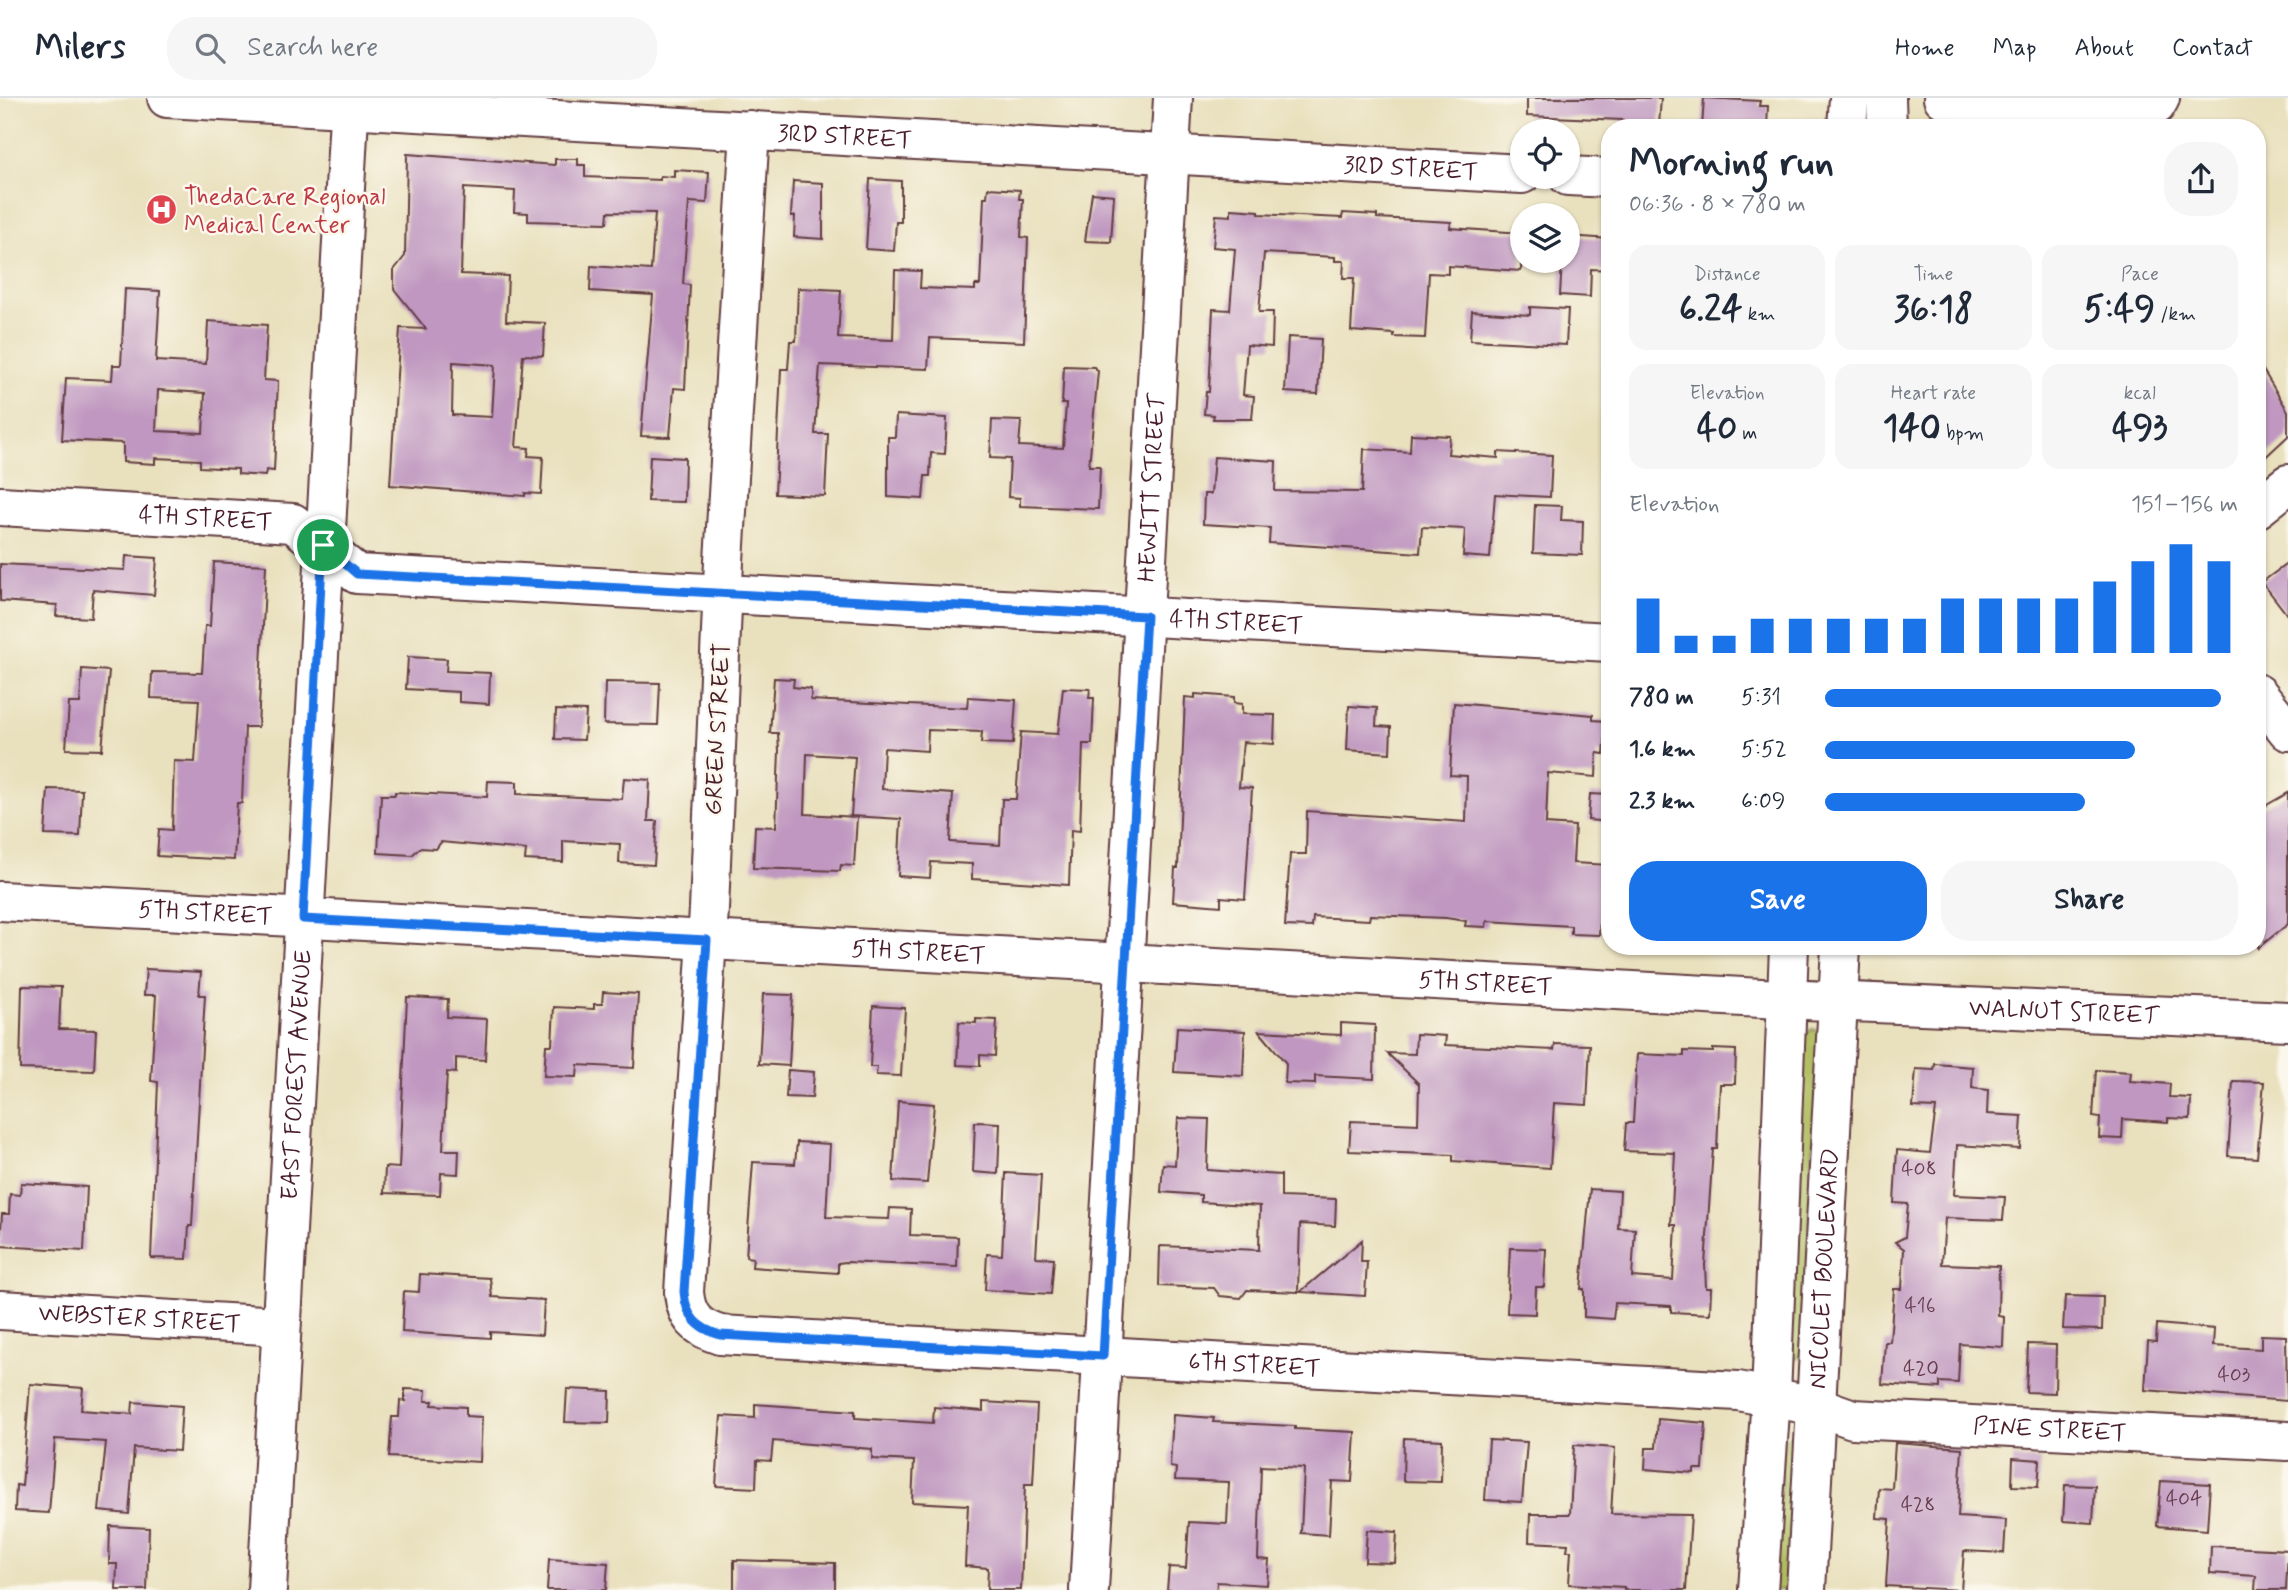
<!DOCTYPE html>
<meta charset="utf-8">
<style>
:root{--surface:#fff;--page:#f6f6f7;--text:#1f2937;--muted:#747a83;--line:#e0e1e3;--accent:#1a73e8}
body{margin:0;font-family:Mynerve,sans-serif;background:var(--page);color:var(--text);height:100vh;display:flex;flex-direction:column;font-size:26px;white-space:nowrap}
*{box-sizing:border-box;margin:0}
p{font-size:23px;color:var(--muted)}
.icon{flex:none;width:38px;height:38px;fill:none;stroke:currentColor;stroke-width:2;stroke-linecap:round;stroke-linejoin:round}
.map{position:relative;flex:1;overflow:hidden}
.details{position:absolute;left:1601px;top:21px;width:665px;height:836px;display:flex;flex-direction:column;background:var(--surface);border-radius:28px;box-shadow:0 2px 5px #0004}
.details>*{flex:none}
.controls{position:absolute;left:1510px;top:21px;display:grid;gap:14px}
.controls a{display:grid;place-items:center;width:70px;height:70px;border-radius:50%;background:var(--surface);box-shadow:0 2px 5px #0004;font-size:35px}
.pin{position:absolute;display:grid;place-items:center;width:60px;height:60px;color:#fff;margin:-30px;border:4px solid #fff;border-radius:50%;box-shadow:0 2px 7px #0007}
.round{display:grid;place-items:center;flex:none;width:74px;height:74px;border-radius:28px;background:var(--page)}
.overview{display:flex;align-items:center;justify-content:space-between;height:119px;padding:0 28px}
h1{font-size:38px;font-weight:700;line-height:52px}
.stats{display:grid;grid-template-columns:repeat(3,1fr);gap:10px;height:119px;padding:7px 28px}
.stats div{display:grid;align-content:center;border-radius:18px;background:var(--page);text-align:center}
.stats b{font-size:35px;font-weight:700}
.stats small{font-size:19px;font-weight:400}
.stats p{font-size:19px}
.chart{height:196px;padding:14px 28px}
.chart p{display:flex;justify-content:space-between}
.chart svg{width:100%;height:126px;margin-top:7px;stroke:var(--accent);stroke-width:6}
.action{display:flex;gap:14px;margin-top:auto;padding:14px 28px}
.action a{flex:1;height:80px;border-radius:28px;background:var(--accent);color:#fff;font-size:28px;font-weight:700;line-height:80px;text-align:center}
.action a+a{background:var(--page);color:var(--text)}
ul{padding:0 28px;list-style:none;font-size:23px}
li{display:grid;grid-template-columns:112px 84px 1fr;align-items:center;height:52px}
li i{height:18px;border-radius:9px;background:var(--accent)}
header{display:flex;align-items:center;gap:42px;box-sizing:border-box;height:98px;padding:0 35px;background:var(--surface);border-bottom:2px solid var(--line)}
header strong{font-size:33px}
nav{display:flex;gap:38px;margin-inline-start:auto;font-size:24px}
.search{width:490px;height:63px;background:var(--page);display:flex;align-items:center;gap:18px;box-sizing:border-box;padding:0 24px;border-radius:28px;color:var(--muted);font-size:26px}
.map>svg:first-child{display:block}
</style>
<header>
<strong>Milers</strong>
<div class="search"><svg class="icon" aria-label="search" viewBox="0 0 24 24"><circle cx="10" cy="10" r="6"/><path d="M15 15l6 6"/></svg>Search here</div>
<nav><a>Home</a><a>Map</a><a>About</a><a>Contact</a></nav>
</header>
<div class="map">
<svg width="2288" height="1492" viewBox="0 0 2288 1492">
<rect width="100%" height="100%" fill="#fbf7ec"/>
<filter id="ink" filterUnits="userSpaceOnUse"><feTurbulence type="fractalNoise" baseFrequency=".0143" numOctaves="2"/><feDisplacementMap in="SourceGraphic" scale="14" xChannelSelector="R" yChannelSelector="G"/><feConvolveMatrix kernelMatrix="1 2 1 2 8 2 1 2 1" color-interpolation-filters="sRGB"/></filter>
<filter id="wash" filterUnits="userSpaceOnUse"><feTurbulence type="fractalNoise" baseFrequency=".00686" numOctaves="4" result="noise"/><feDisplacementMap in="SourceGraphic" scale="28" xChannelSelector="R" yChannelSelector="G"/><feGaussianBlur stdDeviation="1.57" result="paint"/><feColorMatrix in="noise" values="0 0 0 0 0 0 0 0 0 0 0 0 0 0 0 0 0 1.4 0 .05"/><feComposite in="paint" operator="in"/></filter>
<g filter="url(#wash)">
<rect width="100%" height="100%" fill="#e9e0bd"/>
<!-- green -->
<g fill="#aebc5e" stroke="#7c6e44" stroke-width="2">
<polygon points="1812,931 1819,933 1803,1258 1795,1261 1790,1259 1803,938"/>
<polygon points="1792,1337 1797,1339 1794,1492 1773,1492 1784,1340"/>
</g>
<g id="blocks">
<!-- building -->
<g fill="#bf97c0" fill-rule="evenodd">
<polygon points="1527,0 1661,0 1659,27 1623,25 1623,22 1527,18"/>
<polygon points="1704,0 1760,3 1759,8 1768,8 1767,30 1702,30"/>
<path d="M407,56L555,67V61H578V67H585V79L660,82V78L674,79V72L709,74L707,105L689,104L683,186L690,187L685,291L674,290L670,339L641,338L653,197L590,193L591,168L651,172L655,115L608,114L607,125L528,123V115L514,114L515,93L464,90L461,176L508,178L506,223L545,225L543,258L523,257L516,349L529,350L528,358L543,359L541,396L525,395V398L390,387L400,230L426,231L394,191V172L405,158ZM453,264L495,267L492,319L452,317Z"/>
<polygon points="870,81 901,83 901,124 896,124 894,153 866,151"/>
<polygon points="793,83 823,85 823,141 794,139 795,118 791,118"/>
<polygon points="988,90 1020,92 1019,101 1023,101 1021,139 1028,140 1024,244 930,240 928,271 820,267 815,336 828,336 825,398 775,396 781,271 788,271 790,243 796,243 798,190 841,192 838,240 893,242 895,172 921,173 920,190 975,192 975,187 980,187 984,99 987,99"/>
<polygon points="1092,95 1114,97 1111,144 1085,143"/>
<polygon points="1231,111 1259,113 1259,116 1342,120 1343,115 1377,117 1377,120 1451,124 1450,130 1522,135 1521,173 1448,168 1448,176 1429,175 1425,240 1394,239 1394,236 1351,233 1354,180 1343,180 1344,163 1335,163 1335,159 1264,155 1259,214 1273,214 1272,249 1247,247 1243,297 1254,298 1252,321 1213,321 1214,317 1204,316 1206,294 1209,294 1213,211 1230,212 1235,151 1213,149 1216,117 1231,118"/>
<polygon points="1568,138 1610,141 1610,172 1591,171 1590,199 1560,197 1562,163 1568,163"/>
<path d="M125,191L160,193L156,263L206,266L208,223L267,227L264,282L278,283L274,373L266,372L265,378L238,376V371L200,369V362L155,360V366L123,364V345L62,342L66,280L112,282L113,267H121ZM158,292L205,295L203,335L156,333Z"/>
<polygon points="1530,209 1568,211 1566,247 1470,242 1472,213 1530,217"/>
<polygon points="1288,239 1321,241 1318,296 1285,294"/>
<polygon points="2258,264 2288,313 2288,338 2258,366"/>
<polygon points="1064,268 1094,269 1098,273 1089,368 1100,368 1098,411 1020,408 1020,400 1008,399 1010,361 990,360 992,322 1021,323 1019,348 1063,350 1066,306 1062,306"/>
<polygon points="896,317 947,320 945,356 931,355 930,378 925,378 923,401 888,399 888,339 895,339"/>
<polygon points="1411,336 1450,338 1448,356 1498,360 1498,354 1552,357 1550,399 1495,396 1490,460 1463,458 1465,431 1422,429 1420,455 1269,445 1270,430 1203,426 1204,396 1211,396 1214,359 1276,363 1275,393 1362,394 1364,351 1410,354"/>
<polygon points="650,358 685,360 684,404 648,403"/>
<polygon points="1535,407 1562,408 1561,422 1583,423 1582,457 1533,455"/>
<polygon points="126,458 157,460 154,497 93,492 91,520 56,518 57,507 0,503 0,466 125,472"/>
<polygon points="214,464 266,467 258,629 245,629 242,705 237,705 234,762 157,758 159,731 172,732 174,663 195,664 199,602 151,600 152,574 202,575 205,528 210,528"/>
<polygon points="2288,465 2288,518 2262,484"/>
<polygon points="408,559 447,561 446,573 490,575 489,606 459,604 459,594 406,591"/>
<polygon points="82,571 109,573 102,652 66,651 69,605 80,605"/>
<polygon points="774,580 794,581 793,589 811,591 811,602 967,610 968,599 1016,602 1013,646 981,645 982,634 928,632 927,653 884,650 882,691 953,696 950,744 1000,747 1002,701 1016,701 1021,634 1058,636 1063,590 1090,591 1089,600 1094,600 1092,646 1083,646 1080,733 1071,732 1069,787 972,781 972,766 931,764 930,780 898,778 901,721 851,718 855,659 807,656 805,716 857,719 854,768 841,767 840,773 753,770 755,728 776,729 779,653 778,635 770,635"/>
<polygon points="605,584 660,585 658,627 604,626"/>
<polygon points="1195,596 1234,599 1234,605 1242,606 1242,616 1275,617 1274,646 1243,644 1239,689 1252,690 1245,801 1221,799 1221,808 1173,804 1175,770 1178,770 1185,599 1195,600"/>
<polygon points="1454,605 1593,617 1593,622 1607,623 1604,656 1597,655 1596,679 1548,675 1546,726 1575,728 1573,765 1610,767 1610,788 1602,788 1599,837 1571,836 1571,828 1487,823 1486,829 1465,828 1466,823 1446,820 1370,817 1369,822 1313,819 1312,829 1285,828 1290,756 1306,756 1307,713 1466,724 1467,678 1450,677"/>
<polygon points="1349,608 1377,610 1376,628 1391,629 1390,655 1347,652"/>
<polygon points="556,612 586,613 584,642 555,641"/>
<polygon points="624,680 650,682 648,723 657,723 654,767 619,765 620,746 563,743 563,764 525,762 526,752 441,744 436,751 420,750 412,757 378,755 381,697 395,697 395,694 487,699 488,683 517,684 517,696 622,701"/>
<polygon points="48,691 82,692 80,738 45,737"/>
<polygon points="2288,695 2288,826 2258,850 2258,712"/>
<polygon points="1590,696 1610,697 1609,724 1588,722"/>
<polygon points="146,871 201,874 199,897 205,897 192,1128 189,1128 187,1161 151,1160 158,984 151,983 156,897 144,897"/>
<polygon points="22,888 61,889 59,931 96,932 94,973 20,971"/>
<polygon points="603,894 638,896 634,970 578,967 577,979 544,978 546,947 552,947 554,909 594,911 594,906 602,906"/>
<polygon points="763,896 793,897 789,968 759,966"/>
<polygon points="407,899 448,901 447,919 487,921 485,962 456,960 456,975 447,974 443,1052 459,1052 458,1076 441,1075 440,1097 384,1095 385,1069 399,1070"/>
<polygon points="873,908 905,910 901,978 876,977 877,969 870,969"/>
<polygon points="976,921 997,922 995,958 980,957 980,968 957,967 959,924 976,925"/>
<polygon points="1341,925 1375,927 1374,981 1315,978 1315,986 1285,985 1286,965 1259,933 1341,937"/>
<polygon points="1177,929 1245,933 1243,978 1174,974"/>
<polygon points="1416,936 1446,938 1445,947 1554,952 1555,946 1590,947 1587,1007 1554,1005 1550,1070 1453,1063 1453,1057 1349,1053 1351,1023 1418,1026 1419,986 1387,955 1415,956"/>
<polygon points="1713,951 1736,952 1735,986 1720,986 1717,1051 1713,1051 1705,1167 1706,1190 1711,1190 1710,1216 1671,1214 1671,1208 1615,1205 1613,1221 1584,1219 1584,1191 1581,1191 1590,1091 1620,1093 1618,1130 1635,1131 1632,1179 1673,1182 1676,1127 1671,1127 1675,1055 1624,1053 1626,1025 1633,1025 1637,956 1684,958 1684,953 1713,954"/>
<polygon points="1935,966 1973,969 1972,990 1988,992 1987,1016 2022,1018 2020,1051 1957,1047 1954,1097 2005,1099 2003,1122 1945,1120 1942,1166 1999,1168 1998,1218 2004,1219 2003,1249 1960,1246 1958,1285 1940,1284 1940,1290 1882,1286 1885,1244 1890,1244 1894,1191 1902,1191 1904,1151 1895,1144 1905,1139 1908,1106 1894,1105 1897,1052 1930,1055 1936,1010 1913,1009 1916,971 1934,972"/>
<polygon points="788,972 814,974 812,1000 786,999"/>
<polygon points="2096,972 2131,974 2130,983 2170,986 2169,999 2191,1000 2190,1021 2168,1020 2168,1024 2123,1021 2122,1041 2099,1040 2100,1020 2093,1019"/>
<polygon points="2233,983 2264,984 2257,1060 2228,1058"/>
<polygon points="898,1003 934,1006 927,1085 893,1083"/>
<polygon points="1178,1020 1209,1021 1207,1072 1281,1077 1281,1099 1336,1101 1335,1128 1300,1126 1298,1194 1247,1192 1241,1200 1220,1198 1214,1190 1159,1188 1160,1148 1259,1152 1260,1108 1201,1104 1201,1097 1161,1094 1163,1066 1175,1067"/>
<polygon points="975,1024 1000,1025 998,1076 973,1074"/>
<polygon points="797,1044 830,1046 826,1119 889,1121 890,1110 911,1111 910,1137 958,1139 957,1169 846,1164 838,1165 838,1175 752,1169 753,1160 746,1159 753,1064 795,1066"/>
<polygon points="1006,1075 1041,1077 1036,1159 1054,1160 1051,1196 985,1192 987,1156 1002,1157"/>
<polygon points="21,1085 87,1089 84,1153 0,1148 2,1116 9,1116 10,1096 20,1097"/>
<polygon points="1362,1142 1361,1164 1367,1164 1365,1198 1300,1194"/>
<polygon points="1510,1150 1546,1151 1544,1189 1536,1189 1535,1216 1507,1215"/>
<polygon points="420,1176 490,1180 492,1199 544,1202 542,1237 490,1234 490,1240 402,1234 404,1193 419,1194"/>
<polygon points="2065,1198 2103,1199 2102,1232 2063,1231"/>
<polygon points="2157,1226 2214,1231 2213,1248 2261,1251 2261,1237 2286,1238 2287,1303 2145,1292 2148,1243 2156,1244"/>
<polygon points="2028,1246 2056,1247 2055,1295 2026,1294"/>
<polygon points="30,1286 83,1290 81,1312 132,1316 133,1304 182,1308 179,1353 134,1350 129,1416 99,1413 106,1344 55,1341 49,1415 15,1413 16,1387 22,1388"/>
<polygon points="405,1291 426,1292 425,1303 433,1303 432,1307 466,1309 466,1318 482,1319 480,1364 389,1359 392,1319 399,1319 400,1302 405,1303"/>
<polygon points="567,1291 610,1293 609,1325 565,1324"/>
<polygon points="983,1304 1037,1307 1033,1386 1025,1386 1021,1492 987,1492 988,1470 965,1468 968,1407 912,1404 914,1363 872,1361 872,1351 773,1343 771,1363 757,1362 756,1390 716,1388 721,1318 755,1320 755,1306 855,1313 855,1320 933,1325 934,1309 983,1313"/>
<polygon points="1173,1317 1214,1320 1213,1324 1295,1328 1295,1331 1355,1334 1352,1384 1332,1383 1329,1437 1301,1435 1304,1370 1261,1368 1258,1461 1269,1462 1267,1487 1217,1484 1216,1492 1167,1492 1169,1469 1186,1470 1189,1424 1227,1426 1229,1384 1175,1382 1176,1370 1170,1369"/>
<polygon points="1658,1321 1706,1325 1703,1371 1694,1371 1694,1375 1645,1371 1646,1350 1656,1350"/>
<polygon points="1404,1340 1442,1342 1441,1384 1403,1383"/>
<polygon points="1489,1342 1527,1344 1522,1404 1485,1402"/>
<polygon points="1895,1345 1962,1350 1958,1419 2006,1422 2004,1455 1964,1453 1961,1492 1886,1488 1890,1421 1877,1420 1879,1390 1892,1391"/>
<polygon points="1574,1347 1615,1350 1611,1416 1691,1417 1686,1492 1624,1492 1624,1489 1569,1486 1571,1453 1567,1453 1568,1446 1529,1444 1530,1416 1570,1416"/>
<polygon points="2013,1360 2040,1362 2038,1389 2012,1388"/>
<polygon points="2161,1383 2210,1386 2207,1432 2157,1428"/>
<polygon points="2065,1387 2095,1388 2093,1425 2063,1423"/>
<polygon points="110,1428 149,1430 147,1492 116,1492 117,1466 109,1466"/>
<polygon points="1367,1432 1397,1434 1395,1465 1365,1464"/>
<polygon points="2211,1448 2288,1452 2286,1492 2255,1492 2256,1478 2210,1475"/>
<polygon points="549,1461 608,1465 606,1492 547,1492"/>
<polygon points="734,1462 835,1465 835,1492 734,1492"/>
</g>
</g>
</g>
<g filter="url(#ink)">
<use href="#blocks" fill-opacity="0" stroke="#623c41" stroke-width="2"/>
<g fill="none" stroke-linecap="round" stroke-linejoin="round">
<defs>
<g id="minor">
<path id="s1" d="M167,0L1522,76"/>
<path d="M1943,0C2011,10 2089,27 2156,7L2160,0"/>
<path id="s2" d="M750,32L724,463L709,811L684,1194C686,1219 697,1230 720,1237L1738,1293L1816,1308L1853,1321L2288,1343"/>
<polyline points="1568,78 1610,80"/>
<path id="s3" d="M0,408L293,425L357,476L1610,544"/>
<polyline points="2258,410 2288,386"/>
<path id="s4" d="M0,803L1761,900L2288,923"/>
<path id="s5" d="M0,1212L281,1228"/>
<path id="s6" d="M267,1492L350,0"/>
<path id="s7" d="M1089,1492L1173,0"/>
<polyline points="1758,1492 1771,1298 1789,849"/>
<path id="s8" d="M1806,1492L1841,849"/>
</g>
<g id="major">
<polyline points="1886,0 1887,30"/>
<polyline points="1847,30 1849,0"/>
<polyline points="2258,596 2288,633"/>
</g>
</defs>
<!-- minor casing -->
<use href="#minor" stroke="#623c41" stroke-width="42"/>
<!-- major casing -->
<use href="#major" stroke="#623c41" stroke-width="42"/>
<!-- minor -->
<use href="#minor" stroke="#fff" stroke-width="38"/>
<!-- major -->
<use href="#major" stroke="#fff" stroke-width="38"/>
</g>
</g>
<g fill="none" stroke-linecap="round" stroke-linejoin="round" filter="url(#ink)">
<defs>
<path id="route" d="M323,447L357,476L1146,518L1103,1258L720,1237C697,1230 686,1219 684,1194L707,842L303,821Z"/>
</defs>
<!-- route casing -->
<use href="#route" stroke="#fff" stroke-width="14"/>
<!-- route -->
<use href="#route" stroke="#1a73e8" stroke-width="9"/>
</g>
<!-- icons -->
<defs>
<symbol id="hospital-disc" viewBox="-11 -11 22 22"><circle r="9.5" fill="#e0444e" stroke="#fbf7ec"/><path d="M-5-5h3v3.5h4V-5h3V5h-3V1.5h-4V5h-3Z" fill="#fff"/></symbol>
</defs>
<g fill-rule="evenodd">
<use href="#hospital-disc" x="144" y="94" width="35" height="35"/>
</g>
<g text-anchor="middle" stroke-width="5" stroke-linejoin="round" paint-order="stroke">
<!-- number labels -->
<g font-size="21" fill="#673d50">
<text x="1919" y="1077">408</text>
<text x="1920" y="1214">416</text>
<text x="1921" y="1277">420</text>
<text x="2234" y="1283">403</text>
<text x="2184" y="1407">404</text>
<text x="1918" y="1413">428</text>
</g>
<!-- street labels -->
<g font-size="24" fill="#4a1f2b" stroke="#fbf7ec">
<text dy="8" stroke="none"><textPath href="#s1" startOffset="679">3RD STREET</textPath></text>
<text dy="8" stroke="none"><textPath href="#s1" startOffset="1246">3RD STREET</textPath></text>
<text dy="8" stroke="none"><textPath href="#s7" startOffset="1104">HEWITT STREET</textPath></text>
<text dy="8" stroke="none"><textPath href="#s3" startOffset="206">4TH STREET</textPath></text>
<text dy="8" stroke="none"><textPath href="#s3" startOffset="1256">4TH STREET</textPath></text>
<text transform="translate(717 631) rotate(-87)" y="8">GREEN STREET</text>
<text dy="8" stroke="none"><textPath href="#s4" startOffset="206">5TH STREET</textPath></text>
<text dy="8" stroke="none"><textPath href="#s4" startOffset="920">5TH STREET</textPath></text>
<text dy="8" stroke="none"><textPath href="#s4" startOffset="1488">5TH STREET</textPath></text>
<text dy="8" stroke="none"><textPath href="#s4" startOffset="2067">WALNUT STREET</textPath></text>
<text dy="8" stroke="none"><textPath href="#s6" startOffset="516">EAST FOREST AVENUE</textPath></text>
<text dy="8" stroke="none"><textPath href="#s8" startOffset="322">NICOLET BOULEVARD</textPath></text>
<text dy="8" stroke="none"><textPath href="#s5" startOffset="140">WEBSTER STREET</textPath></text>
<text dy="8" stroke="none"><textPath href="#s2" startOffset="1760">6TH STREET</textPath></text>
<text dy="8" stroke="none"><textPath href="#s2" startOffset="2560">PINE STREET</textPath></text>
</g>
<!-- health labels -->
<g font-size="24" fill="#be3a42" stroke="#fbf7ec" text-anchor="start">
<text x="184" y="106">ThedaCare Regional<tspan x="184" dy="28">Medical Center</tspan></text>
</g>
</g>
</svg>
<div class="controls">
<a><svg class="icon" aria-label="locate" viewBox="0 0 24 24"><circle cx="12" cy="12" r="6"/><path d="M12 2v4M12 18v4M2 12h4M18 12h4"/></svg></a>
<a><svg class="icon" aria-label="layers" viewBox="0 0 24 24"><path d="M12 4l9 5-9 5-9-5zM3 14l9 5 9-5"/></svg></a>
</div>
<div class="pin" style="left:323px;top:447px;background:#1e9e55"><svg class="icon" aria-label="arrive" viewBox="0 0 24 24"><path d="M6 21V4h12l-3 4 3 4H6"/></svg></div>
<section class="details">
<div class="overview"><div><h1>Morning run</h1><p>06:36 · 8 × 780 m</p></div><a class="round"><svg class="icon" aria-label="share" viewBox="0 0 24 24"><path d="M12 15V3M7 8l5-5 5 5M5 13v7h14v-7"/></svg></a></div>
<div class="stats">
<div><p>Distance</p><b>6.24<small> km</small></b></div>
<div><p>Time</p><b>36:18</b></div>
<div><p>Pace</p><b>5:49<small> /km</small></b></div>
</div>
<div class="stats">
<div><p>Elevation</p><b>40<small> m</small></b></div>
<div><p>Heart rate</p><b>140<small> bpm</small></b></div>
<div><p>kcal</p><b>493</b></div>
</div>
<div class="chart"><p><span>Elevation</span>151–156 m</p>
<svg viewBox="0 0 160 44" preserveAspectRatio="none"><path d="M5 44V25M15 44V38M25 44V38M35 44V32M45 44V32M55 44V32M65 44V32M75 44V32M85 44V25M95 44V25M105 44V25M115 44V25M125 44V19M135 44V12M145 44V6M155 44V12"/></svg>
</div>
<ul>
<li><b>780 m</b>5:31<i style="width:96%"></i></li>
<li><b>1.6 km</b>5:52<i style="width:75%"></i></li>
<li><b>2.3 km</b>6:09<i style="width:63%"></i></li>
</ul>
<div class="action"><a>Save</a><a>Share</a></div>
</section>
</div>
